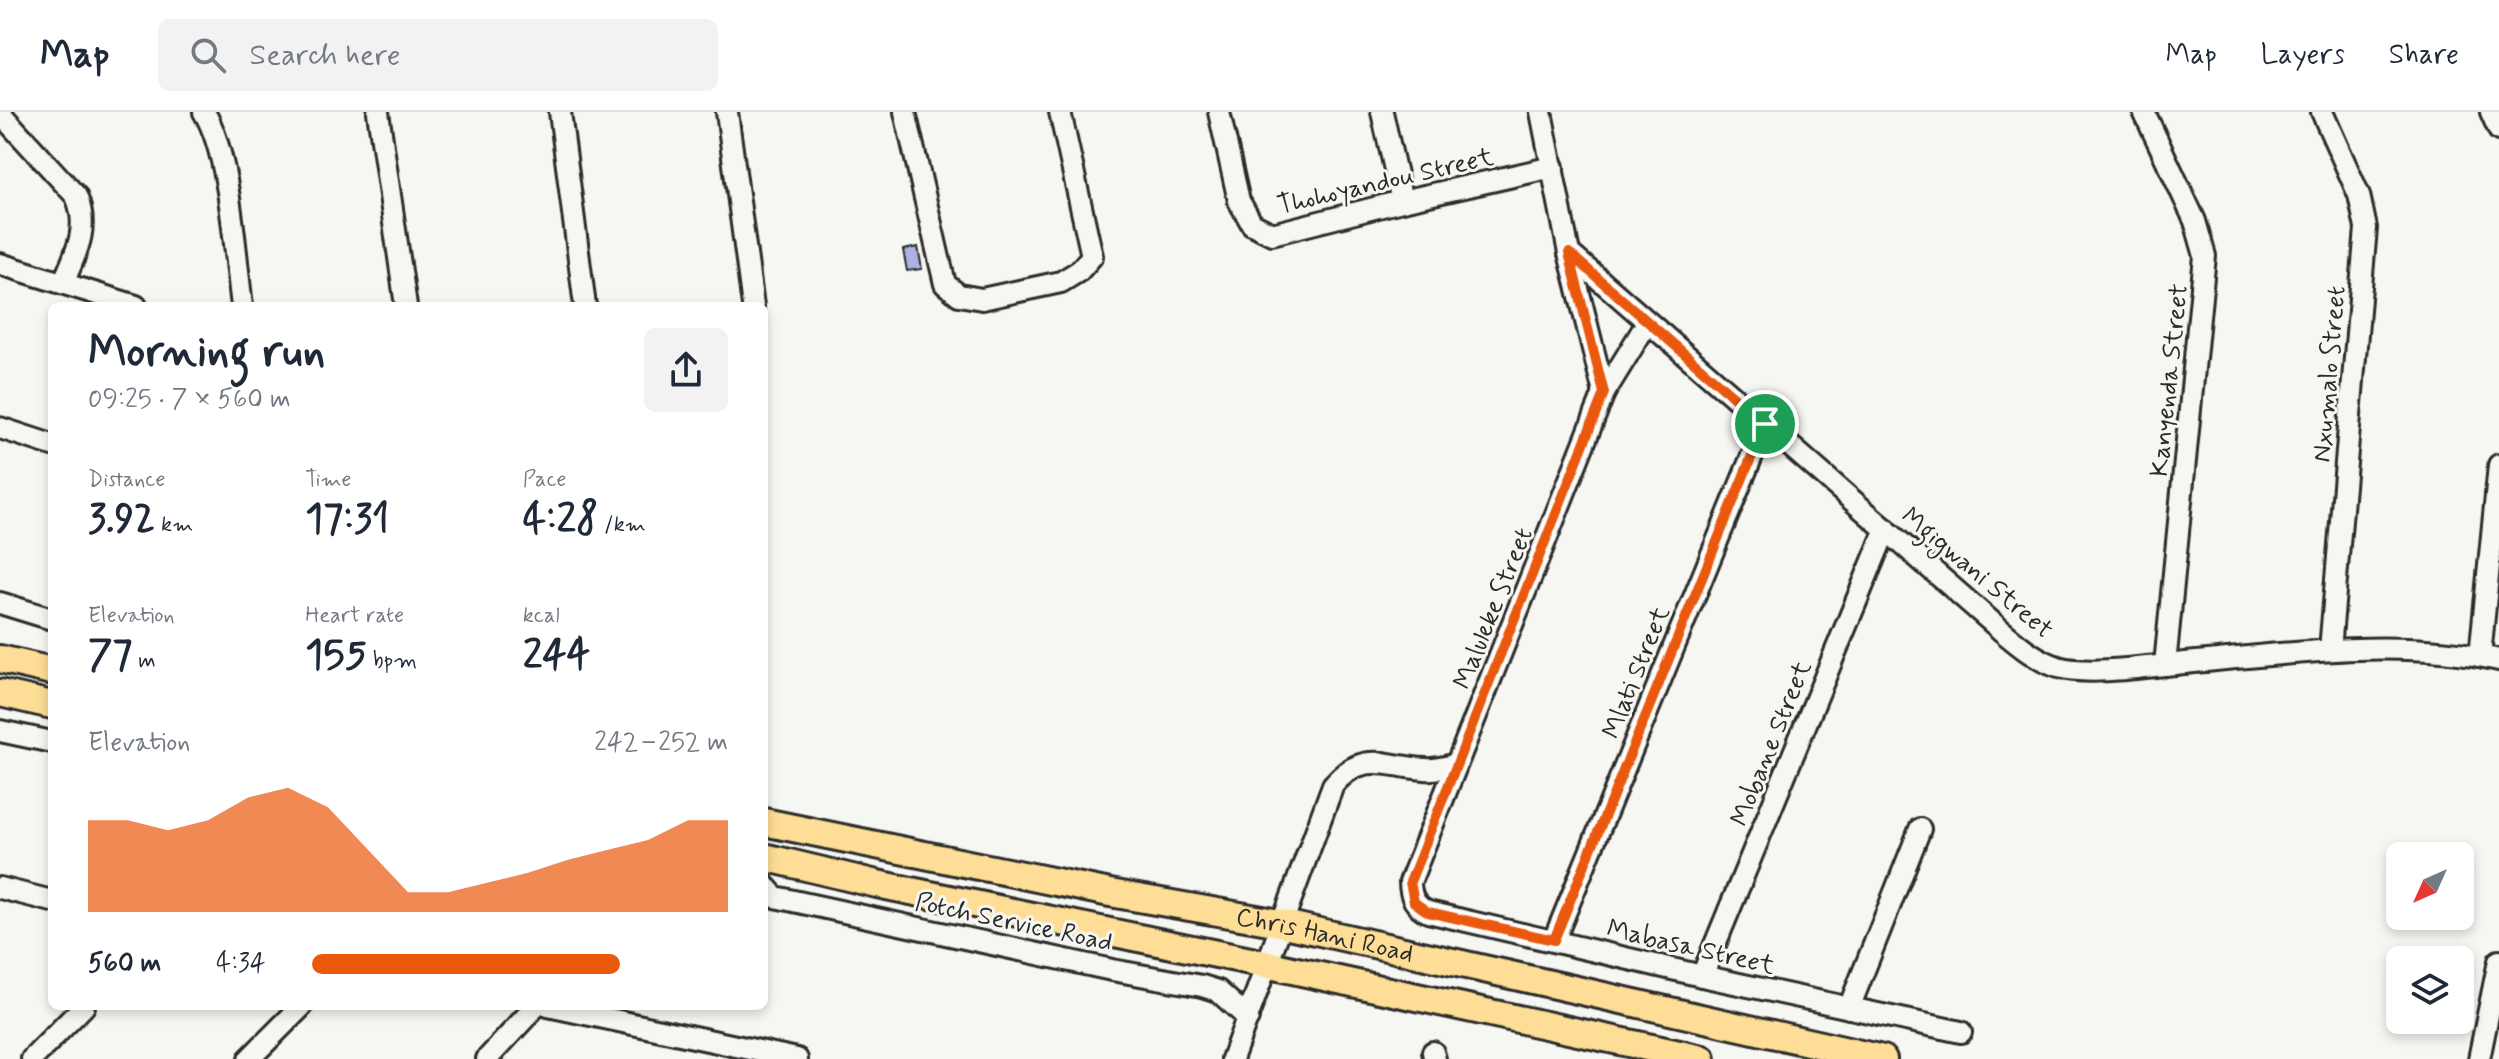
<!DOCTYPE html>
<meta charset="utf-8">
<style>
:root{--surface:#fff;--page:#f2f2f3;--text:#1f2937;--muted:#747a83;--line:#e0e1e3;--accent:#ea580c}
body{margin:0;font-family:Mynerve,sans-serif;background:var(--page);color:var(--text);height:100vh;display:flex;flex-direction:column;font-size:30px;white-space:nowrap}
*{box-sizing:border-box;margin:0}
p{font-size:26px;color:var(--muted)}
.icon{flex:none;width:44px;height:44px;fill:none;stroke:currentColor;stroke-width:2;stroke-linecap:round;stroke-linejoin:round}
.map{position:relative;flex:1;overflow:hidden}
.panel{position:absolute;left:48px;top:190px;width:720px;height:708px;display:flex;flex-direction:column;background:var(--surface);border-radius:12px;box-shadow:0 4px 12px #0003}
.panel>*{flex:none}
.needle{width:52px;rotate:225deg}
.tools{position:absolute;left:2386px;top:730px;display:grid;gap:16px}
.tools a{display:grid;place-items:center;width:88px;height:88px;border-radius:12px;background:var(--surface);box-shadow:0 4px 12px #0003;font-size:40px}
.pin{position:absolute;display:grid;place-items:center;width:68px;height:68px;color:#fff;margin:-34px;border:4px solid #fff;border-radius:50%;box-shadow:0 2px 8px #0007}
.round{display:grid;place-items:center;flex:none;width:84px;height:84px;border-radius:12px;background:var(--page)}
.head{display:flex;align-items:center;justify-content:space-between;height:136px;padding:0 40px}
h1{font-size:44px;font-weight:700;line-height:60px}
.figures{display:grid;grid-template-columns:repeat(3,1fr);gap:12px;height:136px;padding:8px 40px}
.figures div{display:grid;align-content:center}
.figures b{font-size:40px;font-weight:700}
.figures small{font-size:22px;font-weight:400}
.figures p{font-size:22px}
.chart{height:224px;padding:16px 40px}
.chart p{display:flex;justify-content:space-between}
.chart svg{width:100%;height:144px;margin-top:8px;fill:var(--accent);opacity:.7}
ul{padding:0 40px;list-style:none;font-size:26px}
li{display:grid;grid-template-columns:128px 96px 1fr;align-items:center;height:60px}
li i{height:20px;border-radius:10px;background:var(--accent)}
header{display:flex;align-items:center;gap:48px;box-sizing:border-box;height:112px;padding:0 40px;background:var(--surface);border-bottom:2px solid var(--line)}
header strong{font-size:38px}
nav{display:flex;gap:44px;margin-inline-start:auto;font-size:28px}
.search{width:560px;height:72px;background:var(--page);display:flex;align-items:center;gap:20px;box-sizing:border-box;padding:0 28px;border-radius:12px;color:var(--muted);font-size:30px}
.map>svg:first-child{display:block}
</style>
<header>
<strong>Map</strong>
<div class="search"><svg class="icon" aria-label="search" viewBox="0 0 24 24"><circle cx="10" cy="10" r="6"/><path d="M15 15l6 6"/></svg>Search here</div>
<nav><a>Map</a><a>Layers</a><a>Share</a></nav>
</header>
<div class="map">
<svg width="2499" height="947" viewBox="0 0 2499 947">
<rect width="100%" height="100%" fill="#f6f6f2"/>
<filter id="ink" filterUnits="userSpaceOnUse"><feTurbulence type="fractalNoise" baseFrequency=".0125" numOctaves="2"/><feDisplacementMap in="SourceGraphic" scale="16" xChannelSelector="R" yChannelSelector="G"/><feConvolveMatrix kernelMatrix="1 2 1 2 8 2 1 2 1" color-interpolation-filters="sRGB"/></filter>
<g filter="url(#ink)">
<!-- building -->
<polygon fill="#adb2e3" stroke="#2b2b2b" stroke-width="2" points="918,135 922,157 907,159 903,138"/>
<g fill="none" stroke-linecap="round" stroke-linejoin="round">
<defs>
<g id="minor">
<path d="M204,0C230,42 235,142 242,194"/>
<polyline points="378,0 406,194"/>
<polyline points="560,0 585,194"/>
<polyline points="727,0 753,194"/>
<polyline points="905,0 945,172 959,183 982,187 1061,170 1079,159 1092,144 1060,0"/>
<polyline points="1219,0 1239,89 1252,112 1272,122 1402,89 1553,55"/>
<polyline points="1382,0 1402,89"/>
<polyline points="1541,0 1569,141 1604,281"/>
<polyline points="2144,0 2195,109 2205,144 2165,553"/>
<polyline points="2322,0 2359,83 2366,116 2330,538"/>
<polyline points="2491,0 2499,18"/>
<path d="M0,1L76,84C90,116 76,141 63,171"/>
<path d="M1569,141L2002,519C2019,533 2036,548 2058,555C2089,564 2151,554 2185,551C2287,542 2397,525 2499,548"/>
<polyline points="0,152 136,194"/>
<path d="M1647,211L1604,281L1410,770C1410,785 1415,794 1428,800L1702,864L1961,920"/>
<polyline points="0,316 52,333"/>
<polyline points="0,491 52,507"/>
<polyline points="2480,544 2499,353"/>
<polyline points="0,619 52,630"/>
<polyline points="764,773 775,785 1112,858 1202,874 1218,879 1248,906"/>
<polyline points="0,776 52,789"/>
<polyline points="1554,828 1765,312"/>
<polyline points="1702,864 1886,417"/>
<polyline points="548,894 797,947"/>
<polyline points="1849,896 1920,717"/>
<polyline points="1433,940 1435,947"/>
<polyline points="32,947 84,894"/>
<polyline points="249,947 302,894"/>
<polyline points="487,947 536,894"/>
<path d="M1232,947L1333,673C1364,637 1386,655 1425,657C1436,658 1446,655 1456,652"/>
<polyline points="2479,947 2499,849"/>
</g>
<g id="major">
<polyline points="0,547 52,559"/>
<polyline points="0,581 52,593"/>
<path id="s1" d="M764,710L1110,781L1280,811L1883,947"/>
<polyline points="764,745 877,772 1265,852 1702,947"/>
</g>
</defs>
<!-- minor casing -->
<use href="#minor" stroke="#2b2b2b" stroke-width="26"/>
<!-- major casing -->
<use href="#major" stroke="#2b2b2b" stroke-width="32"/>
<!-- minor -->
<use href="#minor" stroke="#f6f6f2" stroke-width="20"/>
<!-- major -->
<use href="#major" stroke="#fede96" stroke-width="26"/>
</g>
</g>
<g fill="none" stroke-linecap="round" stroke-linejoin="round" filter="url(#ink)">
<defs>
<polygon id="route" points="1569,141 1765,312 1554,828 1428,800 1414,790 1410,770 1604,281"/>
</defs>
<!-- route casing -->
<use href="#route" stroke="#fff" stroke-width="16"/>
<!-- route -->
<use href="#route" stroke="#ea580c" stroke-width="10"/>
</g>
<g text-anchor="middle" stroke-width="6" stroke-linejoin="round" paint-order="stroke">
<!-- street labels -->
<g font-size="26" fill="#2b2b2b" stroke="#f6f6f2">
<text transform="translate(1385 68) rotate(-13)" y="9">Thohoyandou Street</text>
<text transform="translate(2328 262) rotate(-85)" y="9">Nxumalo Street</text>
<text transform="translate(2168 268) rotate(-84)" y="9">Kanyenda Street</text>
<text transform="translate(1978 460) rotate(40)" y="9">Mgigwani Street</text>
<text transform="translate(1492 496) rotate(-68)" y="9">Maluleke Street</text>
<text transform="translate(1635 560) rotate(-68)" y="9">Mlati Street</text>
<text transform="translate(1770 631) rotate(-68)" y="9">Mobane Street</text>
<text transform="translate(1014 809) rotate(12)" y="9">Potch Service Road</text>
<text dy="9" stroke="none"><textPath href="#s1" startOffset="572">Chris Hani Road</textPath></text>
<text transform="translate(1691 834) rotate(13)" y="9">Mabasa Street</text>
</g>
</g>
</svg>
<div class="tools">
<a><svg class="needle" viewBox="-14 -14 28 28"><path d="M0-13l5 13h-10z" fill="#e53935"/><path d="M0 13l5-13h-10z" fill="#747a83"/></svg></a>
<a><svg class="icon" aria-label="layers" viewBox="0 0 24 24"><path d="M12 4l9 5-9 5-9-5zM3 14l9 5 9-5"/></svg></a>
</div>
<div class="pin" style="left:1765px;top:312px;background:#1e9e55"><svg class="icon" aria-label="arrive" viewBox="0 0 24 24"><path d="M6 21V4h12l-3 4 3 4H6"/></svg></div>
<section class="panel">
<div class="head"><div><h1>Morning run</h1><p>09:25 · 7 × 560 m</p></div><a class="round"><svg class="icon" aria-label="share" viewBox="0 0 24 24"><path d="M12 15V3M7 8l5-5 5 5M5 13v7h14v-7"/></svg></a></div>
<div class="figures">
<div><p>Distance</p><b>3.92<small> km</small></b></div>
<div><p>Time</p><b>17:31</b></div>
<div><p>Pace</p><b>4:28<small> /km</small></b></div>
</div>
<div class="figures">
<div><p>Elevation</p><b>77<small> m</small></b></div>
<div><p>Heart rate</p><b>155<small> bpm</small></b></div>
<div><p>kcal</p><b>244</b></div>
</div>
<div class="chart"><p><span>Elevation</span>242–252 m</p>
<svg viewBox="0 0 160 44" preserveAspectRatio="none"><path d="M0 44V16L10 16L20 19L30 16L40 9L50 6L60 12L70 25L80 38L90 38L100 35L110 32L120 28L130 25L140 22L150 16L160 16V44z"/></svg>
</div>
<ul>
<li><b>560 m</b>4:34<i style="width:74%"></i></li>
</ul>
</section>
</div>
